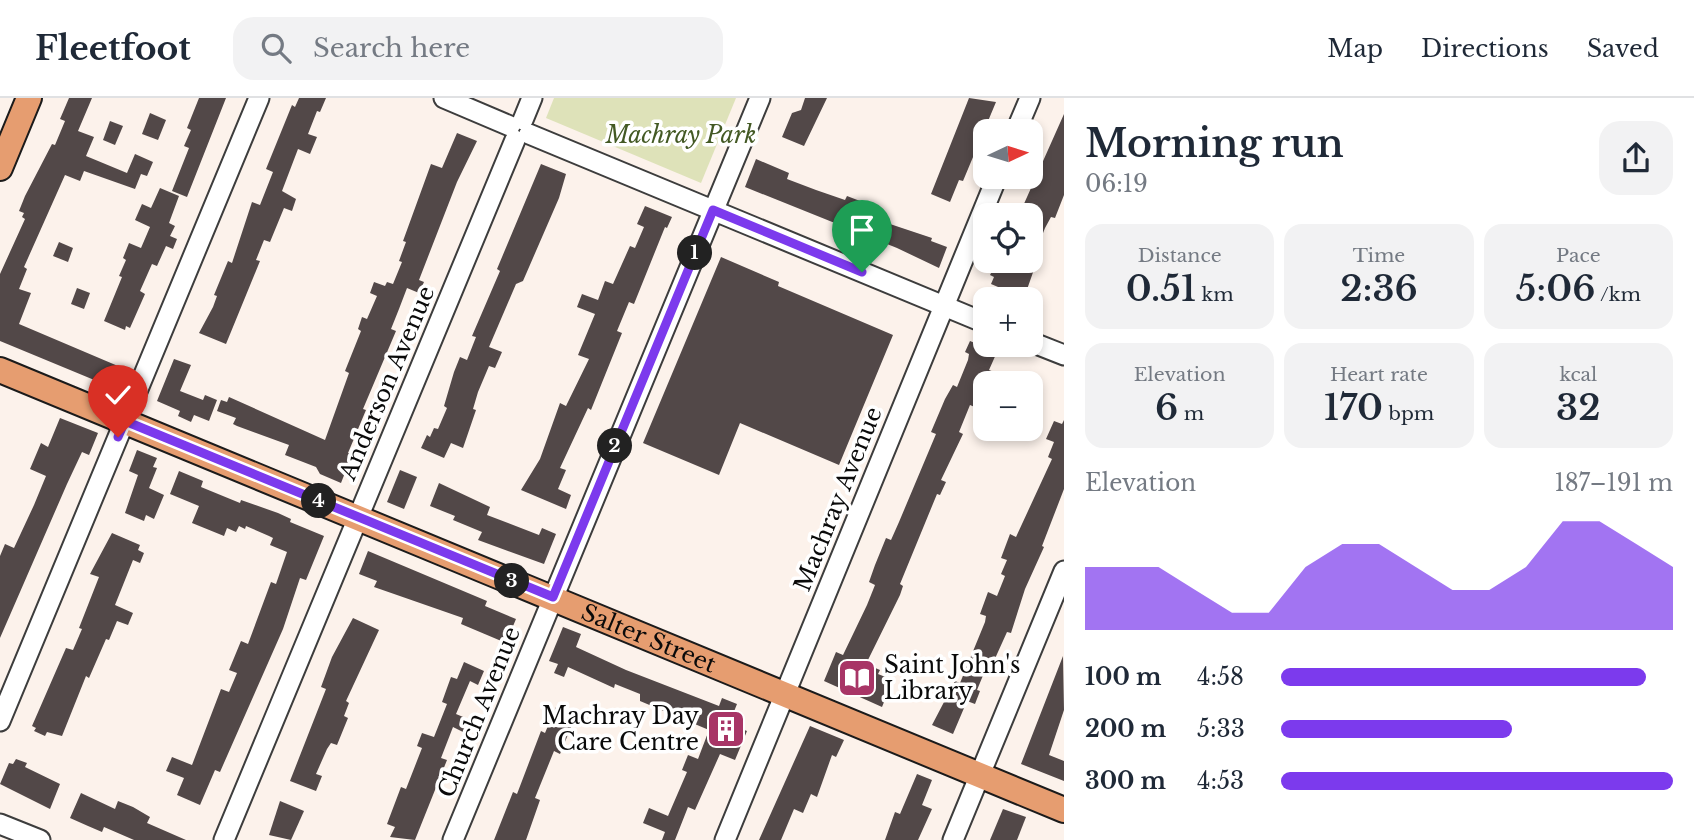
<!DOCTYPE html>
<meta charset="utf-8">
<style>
:root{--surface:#fff;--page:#f2f2f3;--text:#1f2937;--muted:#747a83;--line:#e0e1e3;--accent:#7c3aed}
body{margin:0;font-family:"Libre Baskerville",serif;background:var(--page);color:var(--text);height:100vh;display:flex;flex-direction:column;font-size:26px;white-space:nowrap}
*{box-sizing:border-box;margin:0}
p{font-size:23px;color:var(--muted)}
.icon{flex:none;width:38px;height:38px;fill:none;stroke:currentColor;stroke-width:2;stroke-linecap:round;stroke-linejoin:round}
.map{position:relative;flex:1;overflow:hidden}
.panel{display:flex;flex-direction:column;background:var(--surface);width:630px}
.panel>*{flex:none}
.needle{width:46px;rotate:86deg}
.tools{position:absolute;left:973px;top:21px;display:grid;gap:14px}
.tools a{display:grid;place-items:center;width:70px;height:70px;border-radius:14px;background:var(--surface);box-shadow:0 4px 10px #0003;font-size:35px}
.pin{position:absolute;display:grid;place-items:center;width:60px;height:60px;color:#fff;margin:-72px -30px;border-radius:50% 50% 50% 0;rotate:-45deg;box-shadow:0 0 7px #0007}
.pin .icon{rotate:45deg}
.km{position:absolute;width:35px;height:35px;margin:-18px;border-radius:50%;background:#222;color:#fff;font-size:19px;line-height:35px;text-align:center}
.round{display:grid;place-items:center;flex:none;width:74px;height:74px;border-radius:21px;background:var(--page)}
.summary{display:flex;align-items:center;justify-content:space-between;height:119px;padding:0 21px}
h1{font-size:38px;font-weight:600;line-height:52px}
.stats{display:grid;grid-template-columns:repeat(3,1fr);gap:10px;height:119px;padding:7px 21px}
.stats div{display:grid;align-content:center;border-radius:18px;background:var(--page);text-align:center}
.stats b{font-size:35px;font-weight:600}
.stats small{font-size:19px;font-weight:400}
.stats p{font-size:19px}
.chart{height:196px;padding:14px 21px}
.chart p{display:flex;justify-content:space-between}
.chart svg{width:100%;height:126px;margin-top:7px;fill:var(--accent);opacity:.7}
ul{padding:0 21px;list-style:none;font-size:23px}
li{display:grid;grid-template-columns:112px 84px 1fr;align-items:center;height:52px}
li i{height:18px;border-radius:9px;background:var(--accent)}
header{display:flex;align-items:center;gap:42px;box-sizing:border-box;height:98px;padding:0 35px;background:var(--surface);border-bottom:2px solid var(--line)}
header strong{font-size:33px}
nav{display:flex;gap:38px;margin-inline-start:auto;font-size:24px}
.search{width:490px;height:63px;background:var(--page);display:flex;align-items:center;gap:18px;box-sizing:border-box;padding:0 24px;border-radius:21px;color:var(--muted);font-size:26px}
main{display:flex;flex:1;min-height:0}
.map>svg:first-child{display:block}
</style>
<header>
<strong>Fleetfoot</strong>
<div class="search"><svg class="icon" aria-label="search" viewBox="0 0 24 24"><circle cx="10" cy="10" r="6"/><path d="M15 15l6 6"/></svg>Search here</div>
<nav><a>Map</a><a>Directions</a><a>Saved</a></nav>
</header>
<main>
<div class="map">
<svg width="1064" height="742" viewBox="0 0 1064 742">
<rect width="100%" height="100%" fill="#fcf2eb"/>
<!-- green -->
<polygon fill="#dee2b9" points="554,0 736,0 701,85 546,20"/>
<!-- building -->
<g fill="#524848">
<polygon points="69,0 92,0 78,33 94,39 86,58 127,75 135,56 153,64 147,78 141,76 135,91 84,73 80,83 65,77 24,169 27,171 19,191 31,195 19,226 125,271 116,291 0,243 0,176 25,121 22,119 24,115 19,113 25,98 52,46 55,47 65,23 60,21"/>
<polygon points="199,0 226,0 187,99 172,93 189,50 184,48 191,32 187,30"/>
<polygon points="299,0 326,0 320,14 317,13 308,36 317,39 310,56 298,51 282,93 296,101 292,113 284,110 270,144 264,142 256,162 260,163 226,246 199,235 213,209 217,198 214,197 228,163 232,165 252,104 260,107 273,74 266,71 292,7 295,9"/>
<polygon points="805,0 827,0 804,48 782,39 792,15 801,12"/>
<polygon points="969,0 996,4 963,83 959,82 950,104 931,96"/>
<polygon points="150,15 166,22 158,42 142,36"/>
<polygon points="1064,16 1064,97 1055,120 1051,119 1045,130 1032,163 1037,163 1024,200 991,186 994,179 990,177 997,163 1031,163 1031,117 1019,117"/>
<polygon points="110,23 123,28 115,47 103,42"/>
<polygon points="457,35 477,43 457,84 419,182 424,184 419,195 407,190 399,211 391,231 396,233 363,311 366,312 348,355 352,357 341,385 320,376 316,369 285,357 289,347 237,328 233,326 236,320 217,313 221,302 227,304 229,299 325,342 349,275 345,273 361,233 358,231 362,219 367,221 377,198 370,195 374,184 385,188 387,184 393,186 402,164 399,163 406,144 403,143 431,66 442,70"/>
<polygon points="756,61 789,75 787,81 816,92 845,102 847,98 860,103 887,116 887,125 932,140 931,143 947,149 939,170 897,150 745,89"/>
<polygon points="541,66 566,76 559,100 523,183 516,186 489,249 502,254 495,270 489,268 478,294 473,311 476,312 463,350 451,345 444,360 421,350 427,337 430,339 434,330 438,331 447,310 444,308 454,274 460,259 467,262 476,239 472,238 500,173 497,171"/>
<polygon points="160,90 179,98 169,125 175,128 170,138 177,141 173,151 166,148 157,168 152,166 140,193 145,196 130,230 126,228 125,232 104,223 122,179 119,178 126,162 123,160 129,145 141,150 150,129 135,122 142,106 151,110"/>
<polygon points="645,108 672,119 667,130 665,129 634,206 629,204 617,233 622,235 591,312 588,310 560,370 566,372 558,391 571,397 566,411 521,392 540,361 560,305 566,308 589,261 578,257 595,216 577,209 582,196 598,202 605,183 613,186 630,148 635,150 644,129 637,126"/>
<polygon points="59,144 73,150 68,164 53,158"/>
<polygon points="721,159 779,184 778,188 893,237 839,367 740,325 719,377 643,345"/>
<polygon points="77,190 90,195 84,211 71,206"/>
<polygon points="970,243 997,254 989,272 994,274 989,285 985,285 977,310 970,307 959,334 963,336 941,382 946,384 940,397 937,396 900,486 903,488 900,497 866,566 880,572 878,576 893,582 882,609 824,583 836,554 843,557 867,507 875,487 869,484 875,467 886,440 891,442 899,424 936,336 931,334 945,301 953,287 957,289 968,262 969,256 965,254"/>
<polygon points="174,261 191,267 180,293 203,302 205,297 217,302 209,323 194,317 191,324 178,318 180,313 157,303"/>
<polygon points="60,320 98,335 89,357 82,354 67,386 0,540 0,458 5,446 14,450 34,407 46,378 30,371 41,345 48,349"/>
<polygon points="1064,322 1064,391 1042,448 1044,449 1025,491 1011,535 1007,534 993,565 989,563 977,592 980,593 975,606 967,603 953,636 932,627 955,583 960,585 985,524 986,518 980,516 988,494 997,498 1005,478 1001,476 1007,462 1001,460 1010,436 1016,439 1052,361 1048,359 1054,344 1046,341 1054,323 1062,326"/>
<polygon points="137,352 157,360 153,369 157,370 149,390 164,397 154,421 146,417 144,423 125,415 138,377 129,373"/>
<polygon points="400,372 417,379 404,411 387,404"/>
<polygon points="179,373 203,383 201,389 240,405 241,402 278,415 291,421 290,424 324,438 306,482 300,480 283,531 220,674 215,672 200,707 177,697 184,680 166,673 172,659 192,667 221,591 229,594 237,575 229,572 241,543 248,546 271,484 276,486 287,454 270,447 273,440 269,438 246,428 245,431 239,428 236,434 227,430 224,438 192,425 199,408 170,396"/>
<polygon points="439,385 490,409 487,417 539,437 542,430 556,436 544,466 478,442 482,434 453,422 455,418 430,408"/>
<polygon points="112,435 140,447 138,452 144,455 140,465 133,462 115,507 133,515 128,527 117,523 109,542 106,541 89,580 86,578 62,638 47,634 45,638 34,633 36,630 32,628 66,550 73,552 82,531 79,530 99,479 90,476"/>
<polygon points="368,453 487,503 485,508 516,521 506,545 461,526 463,520 374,489 377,483 359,476"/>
<polygon points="353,520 379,532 346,603 349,605 344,618 348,620 337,647 331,645 327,651 316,676 322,678 316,693 290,683 326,591 321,589 332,559"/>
<polygon points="563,529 581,536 576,549 626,572 719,608 722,600 737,606 729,626 747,633 735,662 720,656 695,712 688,709 675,742 662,742 665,734 643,725 649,710 668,718 687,674 682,672 688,657 698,661 709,632 640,603 640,596 615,586 614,590 568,569 564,579 554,575 558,566 549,563"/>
<polygon points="1063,558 1064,612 1049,657 1064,663 1064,683 1021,666"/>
<polygon points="464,564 484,573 478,587 470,583 456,616 468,621 463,634 453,629 441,660 447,662 415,742 390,739 395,729 387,726 401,689 406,691 415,668 422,650 417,648 422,635 434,639 447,606 442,604 447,590 451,579 457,581"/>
<polygon points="556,609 576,617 560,656 554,653 535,700 540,702 526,742 494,742 513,694 517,696 541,633 545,635"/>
<polygon points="810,628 844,642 836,659 832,657 817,699 811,696 803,715 794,711 781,742 759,742"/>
<polygon points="16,661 27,665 25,669 60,686 50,711 0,686 9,665 13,666"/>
<polygon points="917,676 932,682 922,707 932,711 918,742 885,742 895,714 900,716"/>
<polygon points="81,695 115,711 118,703 133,709 150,719 147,725 186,742 134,742 104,729 102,734 88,728 70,720"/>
<polygon points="280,703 304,713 291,742 269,737"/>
<polygon points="1003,711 1026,719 1017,742 990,742"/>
</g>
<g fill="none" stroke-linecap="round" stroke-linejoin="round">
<defs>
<g id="minor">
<polyline points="444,0 510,28"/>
<polyline points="523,22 532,0"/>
<polyline points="1016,33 1030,0"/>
<polyline points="529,36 985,225"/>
<polyline points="1031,244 1064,257"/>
<polyline points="0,623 259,0"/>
<polyline points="0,726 40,742"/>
<polyline points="224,742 515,42"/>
<polyline points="453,742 760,0"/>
<polyline points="725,742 997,79"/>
<polyline points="953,742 1064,473"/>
</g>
<g id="major">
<polyline points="0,70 29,0"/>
<path id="s1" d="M0,272L1064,712"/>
</g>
</defs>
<!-- minor casing -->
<use href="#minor" stroke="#3d3d3d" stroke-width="23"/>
<!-- major casing -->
<use href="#major" stroke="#1b1b1b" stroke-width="28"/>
<!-- minor -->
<use href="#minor" stroke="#fff" stroke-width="19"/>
<!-- major -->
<use href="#major" stroke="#e69d70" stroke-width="24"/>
</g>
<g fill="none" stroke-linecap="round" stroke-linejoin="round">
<defs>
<polyline id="route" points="118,339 125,323 553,499 713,112 862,174"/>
</defs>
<!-- route casing -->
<use href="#route" stroke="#fff" stroke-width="14"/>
<!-- route -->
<use href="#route" stroke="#7c3aed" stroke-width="9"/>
</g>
<!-- icons -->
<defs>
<symbol id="library-square" viewBox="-11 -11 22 22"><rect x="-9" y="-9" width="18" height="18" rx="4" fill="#a83566" stroke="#fff"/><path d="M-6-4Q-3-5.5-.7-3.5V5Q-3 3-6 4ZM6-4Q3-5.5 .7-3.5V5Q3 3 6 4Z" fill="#fff"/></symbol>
<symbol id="building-square" viewBox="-11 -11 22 22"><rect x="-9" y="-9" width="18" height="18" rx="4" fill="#a83566" stroke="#fff"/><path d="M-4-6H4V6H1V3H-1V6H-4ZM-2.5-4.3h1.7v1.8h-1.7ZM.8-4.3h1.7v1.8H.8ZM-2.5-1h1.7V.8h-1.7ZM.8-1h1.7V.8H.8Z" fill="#fff"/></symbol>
</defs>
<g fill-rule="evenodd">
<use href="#library-square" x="835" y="558" width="44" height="44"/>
<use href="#building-square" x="704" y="609" width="44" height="44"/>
</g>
<g text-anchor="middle" stroke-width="7" stroke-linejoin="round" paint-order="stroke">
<!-- park labels -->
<g font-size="23" font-style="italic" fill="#435924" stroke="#fff">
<text x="681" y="45">Machray Park</text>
</g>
<!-- street labels -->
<g font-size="23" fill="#0a0a0a" stroke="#fff">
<text transform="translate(387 285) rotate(-67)" y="8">Anderson Avenue</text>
<text transform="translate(838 401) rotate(-68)" y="8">Machray Avenue</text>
<text dy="8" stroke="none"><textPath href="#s1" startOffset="702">Salter Street</textPath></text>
<text transform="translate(479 614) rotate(-68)" y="8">Church Avenue</text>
</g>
<!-- poi labels -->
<g font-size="23" fill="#0a0a0a" stroke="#fff" text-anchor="start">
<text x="884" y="575">Saint John's<tspan x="884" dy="26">Library</tspan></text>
<text x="699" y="626" text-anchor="end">Machray Day<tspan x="699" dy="26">Care Centre</tspan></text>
</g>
</g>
</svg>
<div class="tools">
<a><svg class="needle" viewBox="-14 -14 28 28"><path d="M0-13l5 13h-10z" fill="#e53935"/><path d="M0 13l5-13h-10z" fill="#747a83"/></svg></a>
<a><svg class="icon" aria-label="locate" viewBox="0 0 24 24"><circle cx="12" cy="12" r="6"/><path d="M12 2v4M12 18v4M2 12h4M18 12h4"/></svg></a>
<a>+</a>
<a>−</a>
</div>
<div class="pin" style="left:862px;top:174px;background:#1e9e55"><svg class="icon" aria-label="arrive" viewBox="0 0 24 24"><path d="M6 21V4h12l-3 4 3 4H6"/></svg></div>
<div class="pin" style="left:118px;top:339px;background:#d93025"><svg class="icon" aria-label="check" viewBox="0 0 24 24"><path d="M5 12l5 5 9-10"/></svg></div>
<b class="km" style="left:695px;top:155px">1</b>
<b class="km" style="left:615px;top:348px">2</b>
<b class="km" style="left:512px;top:483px">3</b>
<b class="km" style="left:319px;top:403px">4</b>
</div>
<section class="panel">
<div class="summary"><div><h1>Morning run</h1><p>06:19</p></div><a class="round"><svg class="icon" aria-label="share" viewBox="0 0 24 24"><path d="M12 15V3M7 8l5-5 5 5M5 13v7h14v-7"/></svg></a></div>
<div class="stats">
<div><p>Distance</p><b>0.51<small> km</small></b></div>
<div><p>Time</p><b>2:36</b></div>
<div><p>Pace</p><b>5:06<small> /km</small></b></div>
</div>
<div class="stats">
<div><p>Elevation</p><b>6<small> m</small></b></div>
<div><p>Heart rate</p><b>170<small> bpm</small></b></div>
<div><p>kcal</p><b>32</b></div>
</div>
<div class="chart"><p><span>Elevation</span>187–191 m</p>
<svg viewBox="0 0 160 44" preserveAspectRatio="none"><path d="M0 44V22L10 22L20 22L30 30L40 38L50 38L60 22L70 14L80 14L90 22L100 30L110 30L120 22L130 6L140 6L150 14L160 22V44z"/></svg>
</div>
<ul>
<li><b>100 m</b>4:58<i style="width:93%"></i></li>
<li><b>200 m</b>5:33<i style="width:59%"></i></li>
<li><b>300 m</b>4:53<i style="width:100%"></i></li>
</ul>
</section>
</main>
